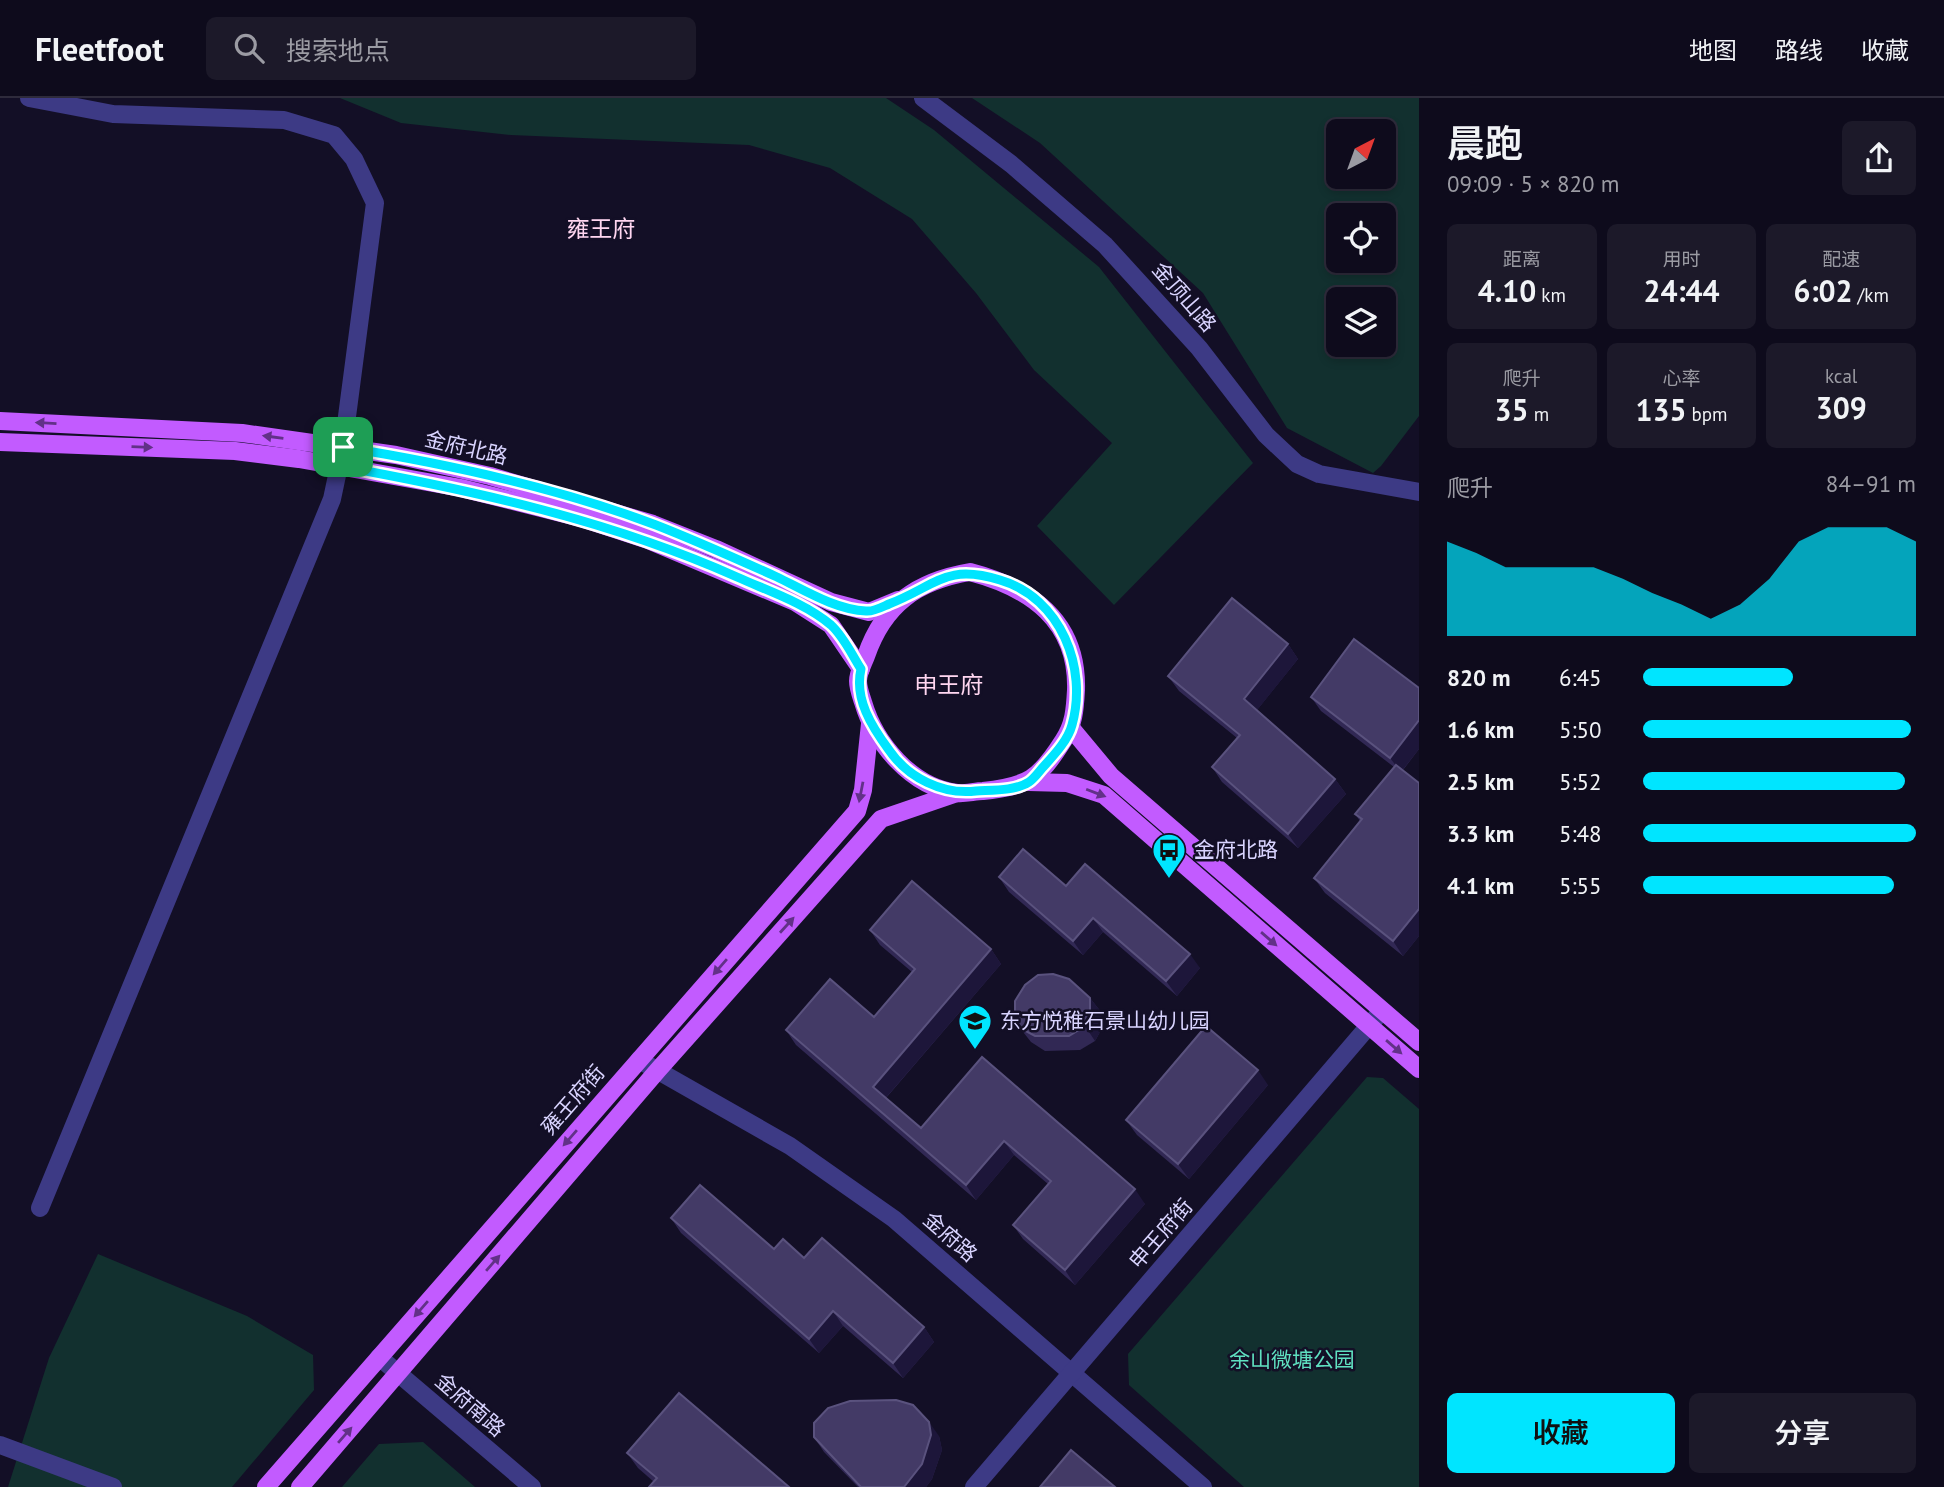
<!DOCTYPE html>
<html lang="zh">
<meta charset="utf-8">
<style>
:root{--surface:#0e0b1c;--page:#1c1929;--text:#f1f3f6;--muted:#9b9ba3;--line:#2e2b3b;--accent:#00e5ff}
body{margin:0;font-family:"PT Sans","Noto Sans SC",sans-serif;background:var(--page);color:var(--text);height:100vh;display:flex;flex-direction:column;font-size:26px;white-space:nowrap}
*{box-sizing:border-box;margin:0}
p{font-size:23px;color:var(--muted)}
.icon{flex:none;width:38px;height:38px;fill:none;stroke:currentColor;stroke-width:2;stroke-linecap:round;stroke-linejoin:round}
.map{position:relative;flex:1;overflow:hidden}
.side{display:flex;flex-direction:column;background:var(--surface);width:525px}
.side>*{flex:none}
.needle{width:46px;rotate:41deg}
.controls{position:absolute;left:1326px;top:21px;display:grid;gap:14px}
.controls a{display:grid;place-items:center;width:70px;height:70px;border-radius:10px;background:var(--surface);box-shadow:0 4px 10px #0003,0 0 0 2px var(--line);font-size:35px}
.pin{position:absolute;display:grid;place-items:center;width:60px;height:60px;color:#fff;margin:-30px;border-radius:14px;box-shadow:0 4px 10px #0006}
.round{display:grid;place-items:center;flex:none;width:74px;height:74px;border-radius:10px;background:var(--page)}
.headline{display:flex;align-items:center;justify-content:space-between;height:119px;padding:0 28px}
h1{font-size:38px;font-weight:600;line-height:52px}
.metrics{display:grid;grid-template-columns:repeat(3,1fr);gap:10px;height:119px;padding:7px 28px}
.metrics div{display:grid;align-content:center;border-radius:10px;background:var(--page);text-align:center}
.metrics b{font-size:30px;font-weight:600}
.metrics small{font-size:19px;font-weight:400}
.metrics p{font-size:19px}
.chart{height:196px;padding:14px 28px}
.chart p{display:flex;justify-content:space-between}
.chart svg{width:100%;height:126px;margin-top:7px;fill:var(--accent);opacity:.7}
.primary-button{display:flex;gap:14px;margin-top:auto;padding:14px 28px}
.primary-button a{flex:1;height:80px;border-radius:10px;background:var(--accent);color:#111;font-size:28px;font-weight:600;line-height:80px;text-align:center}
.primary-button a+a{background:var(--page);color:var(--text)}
ul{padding:0 28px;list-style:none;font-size:23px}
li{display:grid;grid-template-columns:112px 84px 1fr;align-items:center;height:52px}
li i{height:18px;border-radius:9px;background:var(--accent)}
header{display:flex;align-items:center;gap:42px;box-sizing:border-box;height:98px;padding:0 35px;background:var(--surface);border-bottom:2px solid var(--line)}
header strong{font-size:33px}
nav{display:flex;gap:38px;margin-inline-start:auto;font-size:24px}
.search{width:490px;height:63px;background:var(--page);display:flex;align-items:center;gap:18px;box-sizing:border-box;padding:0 24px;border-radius:10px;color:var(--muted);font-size:26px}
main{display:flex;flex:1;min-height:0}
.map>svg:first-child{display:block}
</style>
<header>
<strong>Fleetfoot</strong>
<div class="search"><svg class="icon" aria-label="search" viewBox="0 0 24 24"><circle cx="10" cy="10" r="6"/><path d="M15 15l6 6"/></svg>搜索地点</div>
<nav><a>地图</a><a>路线</a><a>收藏</a></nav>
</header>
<main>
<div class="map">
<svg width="1419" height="1389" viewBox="0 0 1419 1389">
<rect width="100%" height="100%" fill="#130f26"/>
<!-- green -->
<g fill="#12302f" fill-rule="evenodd">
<polygon points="340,0 886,0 934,32 1099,169 1253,365 1114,507 1037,428 1112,345 1034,272 976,195 912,121 830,70 749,47 511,37 401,25"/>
<path d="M972,0H1419V318L1381,368L1373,375L1287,330L1203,195L1040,45ZM1384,33V79H1339V33ZM1384,117V163H1339V117ZM1384,201V247H1339V201Z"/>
<polygon points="1367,979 1383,980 1419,1011 1419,1389 1244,1389 1129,1287 1128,1256"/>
<polygon points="98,1156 247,1218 313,1257 314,1292 232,1389 8,1389 49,1260"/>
<polygon points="423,1344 475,1389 342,1389 379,1346"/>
</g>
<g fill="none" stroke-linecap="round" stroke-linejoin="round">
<!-- minor -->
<g stroke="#3d3a85" stroke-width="18">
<polyline points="29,0 113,16 284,22 334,37 354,61 375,105 343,349 332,401 40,1110"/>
<polyline points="923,0 1011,66 1105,147 1199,250 1266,337 1297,366 1319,376 1419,394"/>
<polyline points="639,962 790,1048 894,1121 1203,1389"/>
<polyline points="379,1259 532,1389"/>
<polyline points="0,1347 113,1389"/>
<polyline points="974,1389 1379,916"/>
</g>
<!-- major -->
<g stroke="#c25bff" stroke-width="18">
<polyline points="0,323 242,335 396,357 490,378 653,426 716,451 831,504 869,514 898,502"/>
<polyline points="0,344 235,353 299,361 461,390 581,420 648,442 795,504 831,527 861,571"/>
<path d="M970,474C1031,490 1078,523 1076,592C1075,611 1074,627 1063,643C1039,681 1028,688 983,693C975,693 965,696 957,695C911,689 875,645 863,604C861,598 858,590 858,583C858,575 863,566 866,558C884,506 917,483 970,474Z"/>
<polyline points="1071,630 1111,678 1419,944"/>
<polyline points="1029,684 1067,685 1104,697 1419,971"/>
<polyline points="266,1389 857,713 863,692 870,626"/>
<polyline points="300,1389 658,972 881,721 957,695"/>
</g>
</g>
<!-- wall -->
<g fill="#312854">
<polygon points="1288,546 1298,561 1257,612 1335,681 1346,696 1298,750 1222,684 1212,669 1237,640 1179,593 1168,578"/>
<polygon points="1419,590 1419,651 1403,672 1419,685 1419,838 1403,858 1325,795 1314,780 1360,723 1355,716 1394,669 1321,613 1311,599"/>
<polygon points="999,779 1066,788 1200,870 1177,898 1103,834 1083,857 1009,794"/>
<polygon points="870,832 991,851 1001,866 886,1000 921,1030 982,959 1145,1106 1075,1187 1023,1141 1013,1127 1048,1086 1014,1057 976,1102 796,947 786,932 874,919 912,874 880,847"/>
<polygon points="1090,900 1101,914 1100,934 1095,943 1080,952 1045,953 1031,944 1020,930"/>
<polygon points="1268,987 1189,1081 1137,1037 1126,1022"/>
<polygon points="671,1120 804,1160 924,1229 934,1244 903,1280 843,1228 819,1255 681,1135"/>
<polygon points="939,1338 942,1352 932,1381 926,1389 858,1389 824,1354 814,1339"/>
<polygon points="627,1355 789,1389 654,1384 638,1370"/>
</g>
<!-- shaded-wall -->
<g fill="#1d163a">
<polygon points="1288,546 1298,561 1254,616 1244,601"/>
<polygon points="1419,622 1419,651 1401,674 1390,660"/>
<polygon points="1335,681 1346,696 1298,750 1288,736"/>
<polygon points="1419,811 1419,838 1403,858 1393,843"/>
<polygon points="1093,820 1103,834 1083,857 1073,843"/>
<polygon points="991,851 1001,866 883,1003 873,989"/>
<polygon points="1190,856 1200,870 1177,898 1166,883"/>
<polygon points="1090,900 1101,914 1100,934 1095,943 1085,928"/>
<polygon points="1258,972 1268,987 1189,1081 1178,1066"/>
<polygon points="1004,1043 1014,1057 976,1102 966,1087"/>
<polygon points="1135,1091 1145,1106 1075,1187 1065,1172"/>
<polygon points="833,1213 843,1228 819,1255 809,1241"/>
<polygon points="924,1229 934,1244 903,1280 893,1265"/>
<polygon points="929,1324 939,1338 942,1352 932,1381 926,1389 904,1389"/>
</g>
<!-- building -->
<g fill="#433a66" stroke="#5a527e" stroke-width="2">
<polygon points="1232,500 1288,546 1244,601 1335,681 1288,736 1212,669 1240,637 1168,578"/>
<polygon points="1354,541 1419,590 1419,622 1390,660 1311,599"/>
<polygon points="1396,667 1419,685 1419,811 1393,843 1314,780 1362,721 1355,716"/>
<polygon points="1023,751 1066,788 1085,766 1190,856 1166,883 1093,820 1073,843 999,779"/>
<polygon points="912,783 991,851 873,989 921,1030 982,959 1135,1091 1065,1172 1013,1127 1051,1083 1004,1043 966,1087 786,932 830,881 874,919 915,871 870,832"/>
<polygon points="1053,876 1069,881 1090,900 1090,920 1085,928 1069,938 1035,938 1020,930 1015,921 1015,903 1025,887 1038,877"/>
<polygon points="1206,928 1258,972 1178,1066 1126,1022"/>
<polygon points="700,1087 774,1151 783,1141 804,1160 822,1140 924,1229 893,1265 833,1213 809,1241 671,1120"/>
<polygon points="679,1295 789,1389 649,1389 657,1380 627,1355"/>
<polygon points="896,1302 913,1307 929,1324 931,1337 922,1366 904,1389 861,1389 814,1339 814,1325 828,1310 850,1303"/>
<polygon points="1071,1352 1115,1389 1040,1389"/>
</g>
<!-- one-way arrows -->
<defs><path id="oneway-solid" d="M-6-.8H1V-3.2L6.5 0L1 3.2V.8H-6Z" transform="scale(1.75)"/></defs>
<g fill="#623188">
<use href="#oneway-solid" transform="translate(46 325) rotate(-177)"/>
<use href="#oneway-solid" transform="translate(273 339) rotate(-172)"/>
<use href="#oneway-solid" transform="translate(142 349) rotate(2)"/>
<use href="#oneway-solid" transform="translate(861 694) rotate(101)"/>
<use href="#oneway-solid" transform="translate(1096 695) rotate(21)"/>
<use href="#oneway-solid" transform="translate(787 827) rotate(-48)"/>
<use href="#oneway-solid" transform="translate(1269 841) rotate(41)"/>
<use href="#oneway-solid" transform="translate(720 869) rotate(131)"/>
<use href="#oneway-solid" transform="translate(1394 949) rotate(41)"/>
<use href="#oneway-solid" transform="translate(570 1040) rotate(131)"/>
<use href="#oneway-solid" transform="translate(493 1165) rotate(-49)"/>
<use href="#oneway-solid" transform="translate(421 1211) rotate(131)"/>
<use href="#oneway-solid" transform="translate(345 1337) rotate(-49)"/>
</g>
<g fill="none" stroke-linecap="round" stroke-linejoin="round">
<defs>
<path id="route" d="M343,349C449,366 556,389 656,427C697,443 737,461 777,479C804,492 836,512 866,513C873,514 882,509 889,506C936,488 945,465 1000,482C1061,500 1088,570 1072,627C1068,642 1055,656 1045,667C1040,672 1035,680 1029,684C1015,693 992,692 976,693C943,697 908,680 889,652C872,629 854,601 861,571C852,557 844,539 831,527C805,505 768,493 737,479C609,422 476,393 339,368Z"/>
</defs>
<!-- route casing -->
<use href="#route" stroke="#fff" stroke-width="14"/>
<!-- route -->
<use href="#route" stroke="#00e5ff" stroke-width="9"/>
</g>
<!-- icons -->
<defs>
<symbol id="bus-pin" viewBox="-11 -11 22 30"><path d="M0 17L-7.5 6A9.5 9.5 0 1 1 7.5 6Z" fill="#00e5ff" stroke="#130f26"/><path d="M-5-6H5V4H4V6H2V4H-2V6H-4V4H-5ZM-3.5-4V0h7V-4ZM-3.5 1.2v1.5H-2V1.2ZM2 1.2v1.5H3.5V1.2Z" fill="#111"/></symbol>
<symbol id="school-pin" viewBox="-11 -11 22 30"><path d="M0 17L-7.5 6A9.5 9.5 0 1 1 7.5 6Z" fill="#00e5ff" stroke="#130f26"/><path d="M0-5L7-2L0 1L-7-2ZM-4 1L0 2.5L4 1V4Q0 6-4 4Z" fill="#111"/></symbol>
</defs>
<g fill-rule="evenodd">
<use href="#bus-pin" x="1150" y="733" width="38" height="52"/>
<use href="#school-pin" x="956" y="904" width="38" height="52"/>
</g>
<g text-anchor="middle" stroke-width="5" stroke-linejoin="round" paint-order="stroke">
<!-- street labels -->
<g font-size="21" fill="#d9d4ff" stroke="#130f26">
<text transform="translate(1184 199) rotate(49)" y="7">金顶山路</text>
<text transform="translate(466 350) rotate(13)" y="7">金府北路</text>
<text transform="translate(573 1002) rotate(-49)" y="7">雍王府街</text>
<text transform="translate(1161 1136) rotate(-49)" y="7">申王府街</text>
<text transform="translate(950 1139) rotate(41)" y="7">金府路</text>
<text transform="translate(470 1307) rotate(41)" y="7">金府南路</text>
</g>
<!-- poi labels -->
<g font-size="21" fill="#d9d4ff" stroke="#130f26" text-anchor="start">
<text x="1194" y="759">金府北路</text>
<text x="1000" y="930">东方悦稚石景山幼儿园</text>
</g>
<!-- park labels -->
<g font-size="21" fill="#5fe0c0" stroke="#130f26">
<text x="1292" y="1269">余山微塘公园</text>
</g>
<!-- neighbourhood labels -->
<g font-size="23" fill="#ffd6f0" stroke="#130f26">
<text x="601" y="139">雍王府</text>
<text x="949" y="595">申王府</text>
</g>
</g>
</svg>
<div class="controls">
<a><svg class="needle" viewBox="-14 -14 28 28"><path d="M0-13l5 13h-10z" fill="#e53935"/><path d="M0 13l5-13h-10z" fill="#9b9ba3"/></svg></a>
<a><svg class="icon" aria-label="locate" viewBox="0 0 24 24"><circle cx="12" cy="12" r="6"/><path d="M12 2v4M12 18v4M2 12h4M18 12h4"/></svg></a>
<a><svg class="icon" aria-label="layers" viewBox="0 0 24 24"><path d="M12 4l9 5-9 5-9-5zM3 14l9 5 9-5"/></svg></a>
</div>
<div class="pin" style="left:343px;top:349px;background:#1e9e55"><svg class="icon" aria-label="arrive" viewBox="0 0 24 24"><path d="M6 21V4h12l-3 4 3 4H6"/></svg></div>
</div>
<section class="side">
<div class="headline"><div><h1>晨跑</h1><p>09:09 · 5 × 820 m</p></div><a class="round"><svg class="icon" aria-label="share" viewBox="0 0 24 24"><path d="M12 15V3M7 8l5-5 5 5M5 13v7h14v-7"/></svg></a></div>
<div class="metrics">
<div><p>距离</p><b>4.10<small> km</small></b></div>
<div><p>用时</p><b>24:44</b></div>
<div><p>配速</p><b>6:02<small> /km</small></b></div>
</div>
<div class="metrics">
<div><p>爬升</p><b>35<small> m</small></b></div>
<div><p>心率</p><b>135<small> bpm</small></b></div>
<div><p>kcal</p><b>309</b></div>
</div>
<div class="chart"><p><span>爬升</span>84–91 m</p>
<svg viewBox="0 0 160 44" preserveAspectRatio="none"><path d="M0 44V11L10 15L20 20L30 20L40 20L50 20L60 24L70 29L80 33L90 38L100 33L110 24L120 11L130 6L140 6L150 6L160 11V44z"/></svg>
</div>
<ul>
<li><b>820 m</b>6:45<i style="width:55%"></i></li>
<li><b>1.6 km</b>5:50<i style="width:98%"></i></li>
<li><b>2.5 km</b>5:52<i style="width:96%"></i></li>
<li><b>3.3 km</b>5:48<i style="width:100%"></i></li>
<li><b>4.1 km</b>5:55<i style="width:92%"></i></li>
</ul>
<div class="primary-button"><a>收藏</a><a>分享</a></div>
</section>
</main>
